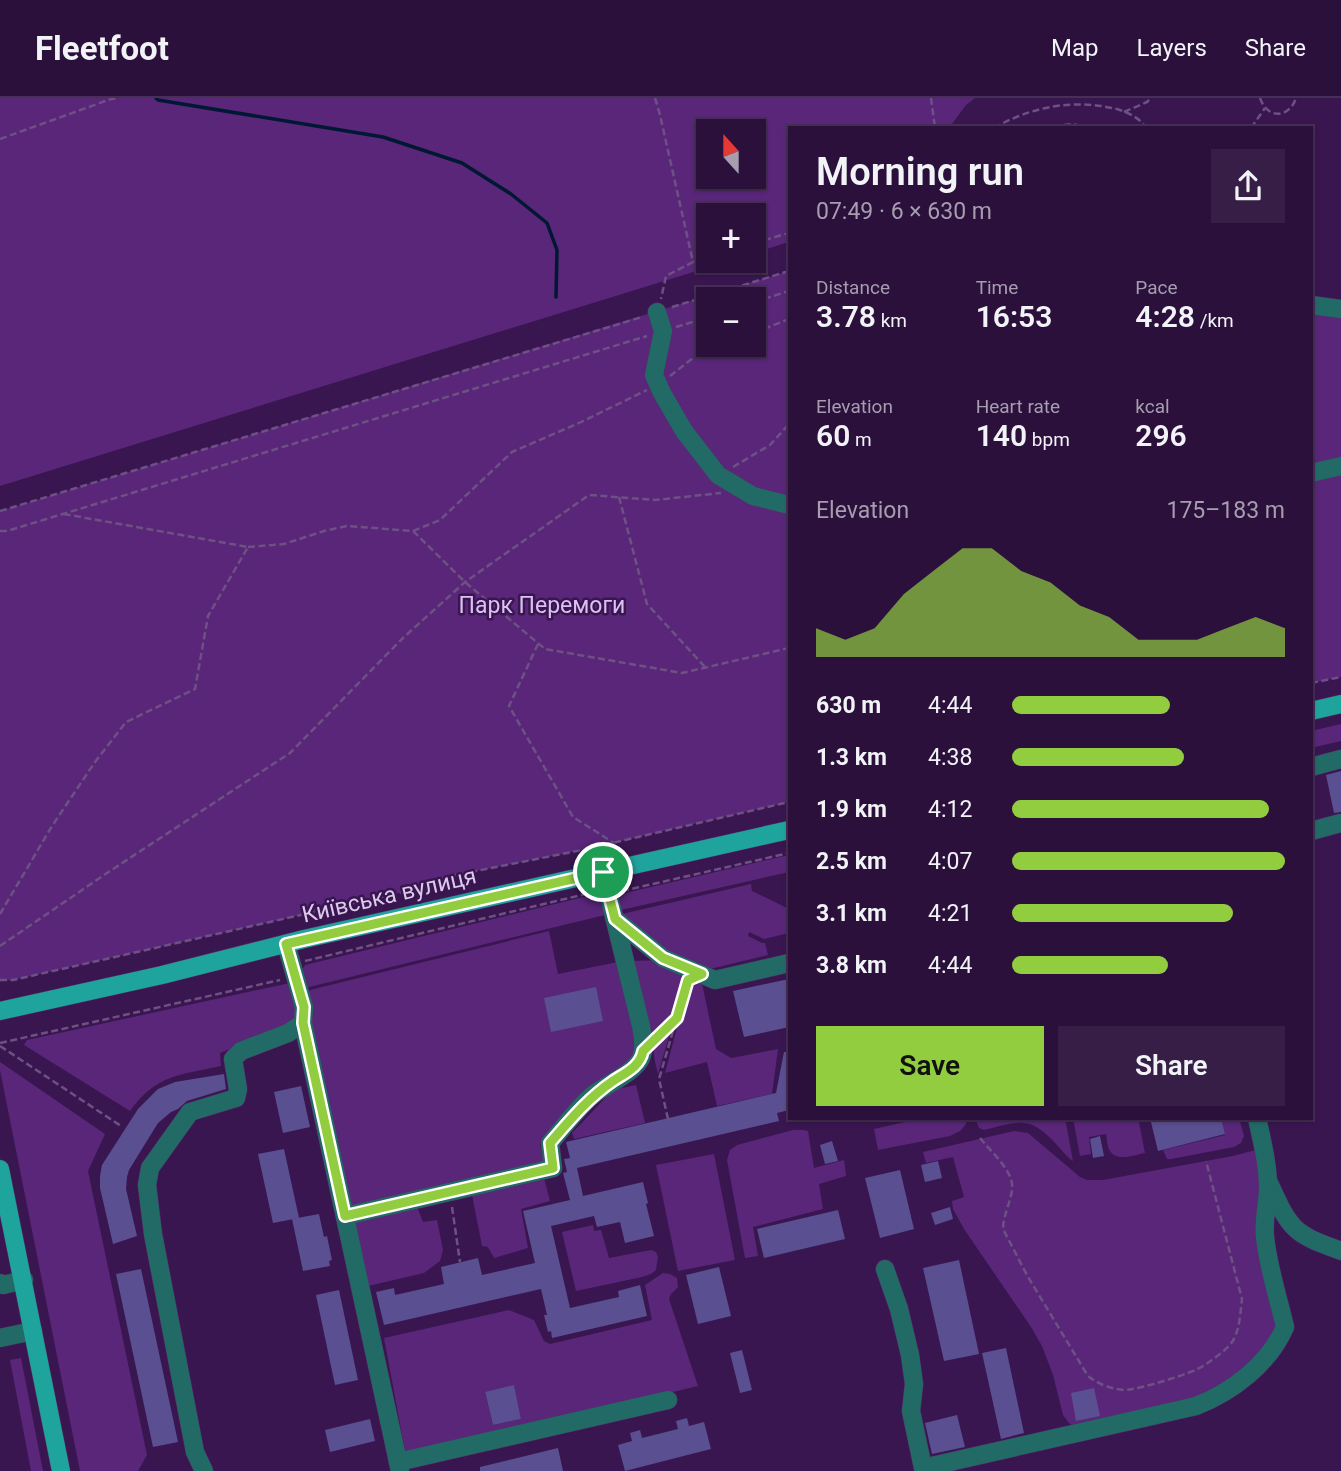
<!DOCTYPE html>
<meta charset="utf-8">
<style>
:root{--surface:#2b103c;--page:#371e47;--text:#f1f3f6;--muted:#a69daf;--line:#473056;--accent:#92cd3f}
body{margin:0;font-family:Roboto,sans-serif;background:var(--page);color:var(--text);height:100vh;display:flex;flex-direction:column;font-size:26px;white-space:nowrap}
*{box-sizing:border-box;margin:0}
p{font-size:23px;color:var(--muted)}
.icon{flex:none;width:38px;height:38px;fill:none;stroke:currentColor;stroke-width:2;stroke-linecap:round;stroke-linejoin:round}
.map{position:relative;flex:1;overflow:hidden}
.details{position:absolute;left:788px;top:28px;width:525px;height:994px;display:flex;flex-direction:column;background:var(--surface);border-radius:0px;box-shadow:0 2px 5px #0004,0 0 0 2px var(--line)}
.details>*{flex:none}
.needle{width:46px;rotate:339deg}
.fabs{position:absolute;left:696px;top:21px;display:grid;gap:14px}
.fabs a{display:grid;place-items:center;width:70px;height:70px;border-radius:0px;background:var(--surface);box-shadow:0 2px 5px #0004,0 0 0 2px var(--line);font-size:35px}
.pin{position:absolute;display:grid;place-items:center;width:60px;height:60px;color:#fff;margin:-30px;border:4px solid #fff;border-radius:50%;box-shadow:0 2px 7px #0007}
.round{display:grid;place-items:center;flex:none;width:74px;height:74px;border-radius:0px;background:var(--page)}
.summary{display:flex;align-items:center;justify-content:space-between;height:119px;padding:0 28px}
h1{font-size:38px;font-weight:600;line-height:52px}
.metrics{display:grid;grid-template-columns:repeat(3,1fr);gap:10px;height:119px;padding:7px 28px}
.metrics div{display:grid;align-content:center}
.metrics b{font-size:30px;font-weight:600}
.metrics small{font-size:19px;font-weight:400}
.metrics p{font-size:19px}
.chart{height:196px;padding:14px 28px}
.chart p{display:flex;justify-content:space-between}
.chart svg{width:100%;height:126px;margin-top:7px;fill:var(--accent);opacity:.7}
.cta{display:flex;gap:14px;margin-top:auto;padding:14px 28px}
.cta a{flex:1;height:80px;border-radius:0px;background:var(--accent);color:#111;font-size:28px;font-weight:600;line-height:80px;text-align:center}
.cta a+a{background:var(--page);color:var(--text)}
ul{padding:0 28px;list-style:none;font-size:23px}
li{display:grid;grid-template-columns:112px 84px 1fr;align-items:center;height:52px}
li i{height:18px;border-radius:9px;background:var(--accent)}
header{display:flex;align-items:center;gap:42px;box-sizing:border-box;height:98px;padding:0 35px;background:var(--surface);border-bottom:2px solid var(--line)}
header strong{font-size:33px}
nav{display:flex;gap:38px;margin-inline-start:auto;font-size:24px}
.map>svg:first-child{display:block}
</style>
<header>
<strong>Fleetfoot</strong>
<nav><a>Map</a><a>Layers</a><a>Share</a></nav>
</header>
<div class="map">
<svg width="1341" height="1373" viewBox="0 0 1341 1373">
<rect width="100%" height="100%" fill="#391650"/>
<!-- green -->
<g fill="#59267a" fill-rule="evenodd">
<path d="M0,0H975L966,7L949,30H789V144L754,155V117H709V163H729L0,388ZM709,33H754V79H709Z"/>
<path d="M789,173V704L582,752L451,778L407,793L13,882H0V413ZM709,201H754V247H709Z"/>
<polygon points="1311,207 1341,211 1341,579 1311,585"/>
<polygon points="1341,626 1341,643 1311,650 1311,633"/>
<polygon points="789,757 789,774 621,812 618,800 621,796"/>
<polygon points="751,786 752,793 789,811 789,835 764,841 749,834 748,838 762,845 765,845 768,857 706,872 667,855 622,816"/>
<polygon points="596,796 601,800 605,817 305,890 301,874 305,867"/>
<polygon points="549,833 558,876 618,864 636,941 633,961 547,1037 540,1046 545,1070 348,1115 306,893"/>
<polygon points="663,862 691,875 685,883 675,918 651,942 630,863"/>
<polygon points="701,881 716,951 731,960 778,951 772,996 717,1008 707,964 665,975 689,884"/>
<path d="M290,885L298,910L296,920L288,928L220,955L221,968C181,977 156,976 130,1013L24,947L27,942Z"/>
<path d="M672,928L658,976C651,947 651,948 672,928Z"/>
<polygon points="0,964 105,1036 88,1073 147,1357 138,1373 80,1373 0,972"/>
<polygon points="636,987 645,1025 574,1041 572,1035 608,997 617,991"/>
<polygon points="923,1020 966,1020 966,1026 960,1033 950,1038 878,1052 874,1031"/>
<path d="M975,1020H1065L1073,1063L1070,1061C1057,1049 1042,1025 1022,1025C1010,1024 996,1029 984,1032L979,1030Z"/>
<path d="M1073,1020H1138L1145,1055C1135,1057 1117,1064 1110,1053C1107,1049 1107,1040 1106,1036L1089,1039L1091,1056L1080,1058Z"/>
<polygon points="1221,1020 1239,1020 1244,1038 1241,1045 1234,1049 1171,1061 1167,1061 1163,1052 1225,1037"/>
<polygon points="793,1032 803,1032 808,1033 814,1070 844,1062 846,1078 819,1086 823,1111 753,1129 758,1158 745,1160 727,1062 730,1052 737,1047"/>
<polygon points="1014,1033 1028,1035 1080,1079 1087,1082 1103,1082 1233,1058 1259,1051 1280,1226 1250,1270 1207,1302 1079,1332 1069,1325 1063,1317 1053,1277 1042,1248 1031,1229 964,1131 953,1111 952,1103 964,1099 953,1059 926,1065 923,1054"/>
<polygon points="714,1056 735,1162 678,1173 656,1067"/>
<polygon points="543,1076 550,1103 521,1111 528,1150 494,1160 488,1149 482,1148 471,1092"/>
<polygon points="416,1106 423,1124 437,1122 443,1152 440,1163 424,1175 364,1189 351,1122"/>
<polygon points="593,1127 594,1133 601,1132 609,1160 651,1152 656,1154 658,1159 656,1172 651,1176 642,1179 576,1193 562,1134"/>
<path d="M663,1175L670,1176L677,1180L678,1189L671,1196L669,1201L698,1288L406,1358L384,1240L509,1212L534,1222L544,1243L550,1246L652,1222L645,1187ZM514,1288L521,1321L493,1327L485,1295Z"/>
<polygon points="21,1260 43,1373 31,1373 10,1262"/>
</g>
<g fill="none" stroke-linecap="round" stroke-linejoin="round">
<!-- stream -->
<polyline stroke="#001832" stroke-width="3.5" points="156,0 158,2 383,39 462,65 511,96 547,125 557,152 556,199"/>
</g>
<!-- building -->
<g fill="#5a4f90">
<polygon points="1341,673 1341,714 1334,715 1326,677"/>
<polygon points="789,881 789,929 744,939 733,893"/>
<polygon points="596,889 603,923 551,934 544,900"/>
<polygon points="784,954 789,954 789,1012 777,1015 779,1023 577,1070 583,1098 643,1084 648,1105 646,1106 654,1138 625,1145 620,1124 597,1129 594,1118 551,1128 570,1210 619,1199 618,1193 640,1187 647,1218 552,1240 551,1233 548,1234 544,1217 547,1217 541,1191 384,1227 376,1194 394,1190 395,1197 444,1186 441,1169 478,1160 482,1177 535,1165 523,1113 570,1102 563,1075 567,1074 564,1061 570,1060 566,1044 776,995"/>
<polygon points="224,976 226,991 187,1003 178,1011 171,1014 158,1025 129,1072 127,1079 126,1091 137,1138 113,1146 100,1090 100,1078 102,1067 138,1011 158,991 175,984"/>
<polygon points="301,988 310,1029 283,1035 274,994"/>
<polygon points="1150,1020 1221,1020 1225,1036 1158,1053"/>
<polygon points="1100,1038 1104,1058 1093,1060 1090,1041"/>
<polygon points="832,1043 838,1063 825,1066 820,1047"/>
<polygon points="284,1051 299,1120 273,1125 258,1056"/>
<polygon points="938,1063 942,1080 925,1084 921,1067"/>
<polygon points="900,1072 914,1131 880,1140 865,1080"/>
<polygon points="950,1109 953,1121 935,1127 931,1115"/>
<polygon points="838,1112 845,1141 764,1160 757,1131"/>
<polygon points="319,1116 324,1139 327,1138 332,1162 329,1163 330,1168 303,1173 292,1121"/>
<polygon points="959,1162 979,1256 944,1263 923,1170"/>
<polygon points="719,1169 731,1218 698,1226 686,1177"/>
<polygon points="141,1171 178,1344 153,1349 116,1176"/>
<polygon points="339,1192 358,1282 335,1287 316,1197"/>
<polygon points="1006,1250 1024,1335 1001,1341 982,1255"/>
<polygon points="742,1252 752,1292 740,1295 730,1255"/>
<polygon points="514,1287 521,1321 493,1327 485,1294"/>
<polygon points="1094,1290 1100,1318 1076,1323 1071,1295"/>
<polygon points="957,1317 965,1349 932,1356 925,1325"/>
<polygon points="687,1320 689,1328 704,1324 711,1351 625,1373 618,1347 632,1343 630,1335 640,1332 642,1340 678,1331 676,1323"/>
<polygon points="370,1321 375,1343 330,1354 325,1332"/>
<polygon points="558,1350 563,1373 480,1373 480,1369"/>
</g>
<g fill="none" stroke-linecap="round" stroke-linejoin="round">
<defs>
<g id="minor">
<polyline points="1311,207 1341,211"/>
<polyline points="657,214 663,233 654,277 662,295 684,333 718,377 753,398 789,407"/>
<polyline points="1311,375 1341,368"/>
<polyline points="1311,669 1341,661"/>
<polyline points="1311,733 1341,725"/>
<polyline points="615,821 663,860 715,882 789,865"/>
<polyline points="303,925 400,1373"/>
<path d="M1268,1083C1276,1099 1283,1119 1296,1131C1308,1142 1326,1147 1341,1153"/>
<path d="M345,1118L553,1070L550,1045C564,1029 577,1010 594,996C607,986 634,975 641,960C645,950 643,939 641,928L603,774"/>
<path d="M885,1171L899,1211L910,1257L914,1286L911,1313L923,1370L1196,1308C1232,1294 1269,1266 1285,1229C1278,1199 1268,1169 1265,1139C1263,1122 1268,1106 1268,1090C1268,1066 1262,1043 1257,1020"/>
<polyline points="0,1185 3,1187 24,1182"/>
<polyline points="0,1240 33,1233"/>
<polyline points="398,1364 668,1302"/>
<polyline points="204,1373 195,1354 153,1136 147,1087 150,1070 190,1014 236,1000 238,991 233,961 241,953 288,935 303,925 304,909 286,846"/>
</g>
<g id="major">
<polyline points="1311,613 1341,606"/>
<polyline points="0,913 162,877 304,841 789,732"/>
<polyline points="0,1071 61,1373"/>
</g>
</defs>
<!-- minor casing -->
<use href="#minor" stroke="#533369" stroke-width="19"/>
<!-- major casing -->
<use href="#major" stroke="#533369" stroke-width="19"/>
<!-- path -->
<g stroke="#6e5183" stroke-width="2.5" stroke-dasharray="7 3.5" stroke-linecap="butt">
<polyline points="655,0 660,17 693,164 666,178 661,201"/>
<polyline points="931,0 935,30"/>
<path d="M1260,0C1267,21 1289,21 1296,0"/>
<polyline points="1124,14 1147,4 1151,0"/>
<path d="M994,30C1032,8 1077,0 1120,12C1130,16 1140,20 1146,30"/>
<polyline points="1054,30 1056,28 1072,26 1094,30"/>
<polyline points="1251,30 1265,10"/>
<polyline points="0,41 111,1 119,0"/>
<polyline points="754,145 789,135"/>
<polyline points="693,164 709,159"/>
<polyline points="754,204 789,193"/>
<polyline points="672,209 789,173"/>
<polyline points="676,229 709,219"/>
<polyline points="754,235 789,221"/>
<polyline points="670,278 693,260 724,247"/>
<polyline points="733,369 770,347 789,326"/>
<polyline points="619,399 647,506 705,569"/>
<polyline points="0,413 642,219"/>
<polyline points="0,433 7,433 63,416 647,238"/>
<polyline points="413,433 465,484 545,551 682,575 789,550"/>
<polyline points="248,449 284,446 324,433 347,428 413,433 440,422 512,354 579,325 647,292"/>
<polyline points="538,546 509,608 573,719 614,745"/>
<polyline points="1311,585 1341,579"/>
<polyline points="439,783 449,790 468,787"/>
<polyline points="622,793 789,755"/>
<polyline points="0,816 52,728 95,664 126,624 195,591 208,518 248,449 64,416"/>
<polyline points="0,848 107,775 290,655 403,540 465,484 589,397 656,402 721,395"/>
<polyline points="305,863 594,794"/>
<polyline points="0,882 13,882 407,793 451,778 582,752 789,704"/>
<polyline points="657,939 675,922"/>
<polyline points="0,945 280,882"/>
<polyline points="0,948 121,1028"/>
<polyline points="668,1021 659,981 687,885"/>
<path d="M980,1040C991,1054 1015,1074 1012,1092C1010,1106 1003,1118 1003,1131L1028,1179L1088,1278C1098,1286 1111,1291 1124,1292C1137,1292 1191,1276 1203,1268C1211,1263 1222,1255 1229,1248C1240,1236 1240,1216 1242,1201L1206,1063"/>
<polyline points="452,1109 460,1164"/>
</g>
<!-- minor -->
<use href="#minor" stroke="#226a66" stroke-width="18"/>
<!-- major -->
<use href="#major" stroke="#1fa49d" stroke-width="18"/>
</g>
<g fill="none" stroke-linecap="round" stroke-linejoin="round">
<defs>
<path id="route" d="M603,774L615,821L663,860L702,876L688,882L677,920L643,953C640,969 625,975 613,983C588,1000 570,1022 550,1045L553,1070L345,1118L303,925L304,909L286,846Z"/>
</defs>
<!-- route casing -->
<use href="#route" stroke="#fff" stroke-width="14"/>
<!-- route -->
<use href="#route" stroke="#92cd3f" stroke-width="9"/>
</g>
<g text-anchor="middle" stroke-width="5" stroke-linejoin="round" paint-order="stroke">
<!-- park labels -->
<g font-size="23" fill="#dcc0f3" stroke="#391650">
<text x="542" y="515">Парк Перемоги</text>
</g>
<!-- street labels -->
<g font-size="23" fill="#ddcaec" stroke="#391650">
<text transform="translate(389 797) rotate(-13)" y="8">Київська вулиця</text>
</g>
</g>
</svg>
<div class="fabs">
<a><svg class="needle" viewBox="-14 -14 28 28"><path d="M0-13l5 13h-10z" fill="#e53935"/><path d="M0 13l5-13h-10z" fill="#a69daf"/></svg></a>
<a>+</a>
<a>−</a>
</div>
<div class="pin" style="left:603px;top:774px;background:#1e9e55"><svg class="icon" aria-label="arrive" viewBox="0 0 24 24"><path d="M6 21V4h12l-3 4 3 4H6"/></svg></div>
<section class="details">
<div class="summary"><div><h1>Morning run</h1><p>07:49 · 6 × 630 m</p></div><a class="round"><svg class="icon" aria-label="share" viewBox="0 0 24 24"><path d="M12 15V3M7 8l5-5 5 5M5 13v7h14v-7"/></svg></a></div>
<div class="metrics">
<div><p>Distance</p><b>3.78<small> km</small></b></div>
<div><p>Time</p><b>16:53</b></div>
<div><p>Pace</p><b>4:28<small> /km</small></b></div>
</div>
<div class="metrics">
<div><p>Elevation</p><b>60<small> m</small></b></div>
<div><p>Heart rate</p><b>140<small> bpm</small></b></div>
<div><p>kcal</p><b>296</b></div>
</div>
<div class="chart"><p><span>Elevation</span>175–183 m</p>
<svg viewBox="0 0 160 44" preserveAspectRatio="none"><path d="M0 44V34L10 38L20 34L30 22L40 14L50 6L60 6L70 14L80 18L90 26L100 30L110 38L120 38L130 38L140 34L150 30L160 34V44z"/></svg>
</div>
<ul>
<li><b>630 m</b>4:44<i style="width:58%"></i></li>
<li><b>1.3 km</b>4:38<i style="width:63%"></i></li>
<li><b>1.9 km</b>4:12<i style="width:94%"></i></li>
<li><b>2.5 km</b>4:07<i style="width:100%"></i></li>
<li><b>3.1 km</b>4:21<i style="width:81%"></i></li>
<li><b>3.8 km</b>4:44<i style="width:57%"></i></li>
</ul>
<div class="cta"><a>Save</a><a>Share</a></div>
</section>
</div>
